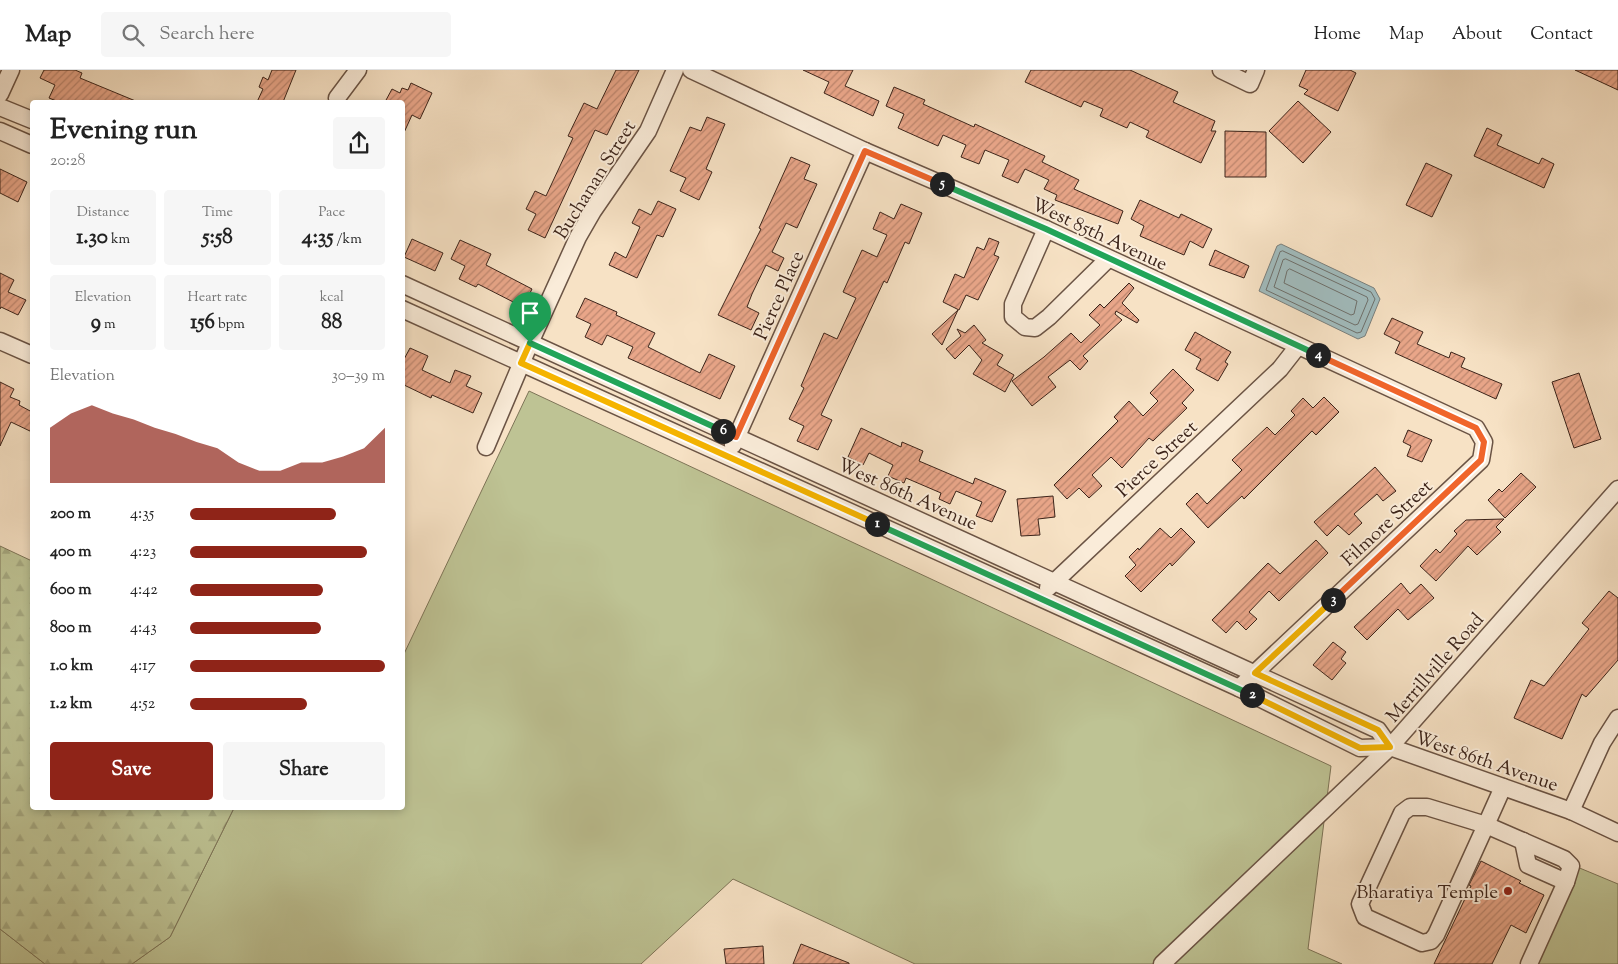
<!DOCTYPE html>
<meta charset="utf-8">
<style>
:root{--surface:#fff;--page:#f6f6f6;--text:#222;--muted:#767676;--line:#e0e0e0;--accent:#8f2418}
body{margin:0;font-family:"Sorts Mill Goudy",serif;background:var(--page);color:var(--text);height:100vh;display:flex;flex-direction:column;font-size:19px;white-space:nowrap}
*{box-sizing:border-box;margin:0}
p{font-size:16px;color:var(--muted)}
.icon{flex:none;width:28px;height:28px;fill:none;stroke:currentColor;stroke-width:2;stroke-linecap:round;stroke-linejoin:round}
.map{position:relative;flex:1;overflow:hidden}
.side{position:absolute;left:30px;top:30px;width:375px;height:710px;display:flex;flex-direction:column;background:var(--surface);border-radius:5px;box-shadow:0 2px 8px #0003}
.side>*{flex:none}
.pin{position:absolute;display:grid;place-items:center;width:42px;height:42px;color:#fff;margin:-51px -21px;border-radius:50% 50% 50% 0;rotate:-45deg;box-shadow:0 0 5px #0007}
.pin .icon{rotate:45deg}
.km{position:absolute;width:25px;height:25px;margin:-12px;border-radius:50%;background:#222;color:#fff;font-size:14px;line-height:25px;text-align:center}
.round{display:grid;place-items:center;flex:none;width:52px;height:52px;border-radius:5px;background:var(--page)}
.overview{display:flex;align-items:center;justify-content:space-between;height:85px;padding:0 20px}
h1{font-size:28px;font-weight:700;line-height:38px}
.stats{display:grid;grid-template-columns:repeat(3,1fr);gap:8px;height:85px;padding:5px 20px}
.stats div{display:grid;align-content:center;border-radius:5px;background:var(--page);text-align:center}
.stats b{font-size:21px;font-weight:700}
.stats small{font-size:14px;font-weight:400}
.stats p{font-size:14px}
.chart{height:140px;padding:10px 20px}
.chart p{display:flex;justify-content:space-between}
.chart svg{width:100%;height:90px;margin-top:5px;fill:var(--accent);opacity:.7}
.cta{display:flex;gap:10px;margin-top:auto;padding:10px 20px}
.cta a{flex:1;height:58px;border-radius:5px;background:var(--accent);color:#fff;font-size:20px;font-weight:700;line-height:58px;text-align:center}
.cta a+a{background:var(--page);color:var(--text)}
ul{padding:0 20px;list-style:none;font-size:16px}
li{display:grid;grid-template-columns:80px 60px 1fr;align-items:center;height:38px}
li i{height:12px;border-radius:6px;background:var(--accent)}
header{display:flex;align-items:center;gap:30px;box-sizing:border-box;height:70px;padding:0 25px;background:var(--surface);border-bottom:1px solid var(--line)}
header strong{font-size:24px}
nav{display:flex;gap:28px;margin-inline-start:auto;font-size:18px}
.search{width:350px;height:45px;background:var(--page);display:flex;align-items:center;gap:12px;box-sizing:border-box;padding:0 18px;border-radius:5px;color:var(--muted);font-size:19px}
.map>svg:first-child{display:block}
</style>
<header>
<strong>Map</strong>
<div class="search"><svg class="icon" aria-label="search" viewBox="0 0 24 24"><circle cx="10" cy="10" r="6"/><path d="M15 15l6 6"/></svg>Search here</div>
<nav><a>Home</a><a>Map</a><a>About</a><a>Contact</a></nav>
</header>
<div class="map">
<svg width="1618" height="894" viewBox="0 0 1618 894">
<defs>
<pattern id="forest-firs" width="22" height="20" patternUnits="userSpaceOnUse" patternTransform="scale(1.25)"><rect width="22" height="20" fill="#bec394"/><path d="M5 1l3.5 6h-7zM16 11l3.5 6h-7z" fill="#a4a77f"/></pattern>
<pattern id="building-hatch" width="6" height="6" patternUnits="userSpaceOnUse" patternTransform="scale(1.25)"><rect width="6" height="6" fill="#e9a689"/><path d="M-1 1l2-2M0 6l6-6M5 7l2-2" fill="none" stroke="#be876f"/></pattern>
</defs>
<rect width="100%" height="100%" fill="#f7e2c5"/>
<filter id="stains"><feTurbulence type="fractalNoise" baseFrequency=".004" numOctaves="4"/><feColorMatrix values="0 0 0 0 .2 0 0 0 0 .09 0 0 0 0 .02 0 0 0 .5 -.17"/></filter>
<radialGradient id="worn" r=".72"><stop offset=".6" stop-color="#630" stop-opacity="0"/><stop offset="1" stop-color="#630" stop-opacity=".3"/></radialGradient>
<!-- grass -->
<g fill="#bec394" stroke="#7d7457">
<polygon points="529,321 1331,696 1308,879 1342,894 915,894 733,809 641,894 132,894 170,867 234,738 402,738 403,586"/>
<polygon points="1570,794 1618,814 1618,894 1531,894"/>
<polygon points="0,859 45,894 0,894"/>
</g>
<!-- forest -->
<polygon fill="url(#forest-firs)" stroke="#7d7457" points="0,476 32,491 32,738 234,738 170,867 132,894 45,894 0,859"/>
<!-- water -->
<polygon fill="#a1bcbe" stroke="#797f7c" points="1281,174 1374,218 1380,229 1365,266 1358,269 1259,221 1277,176"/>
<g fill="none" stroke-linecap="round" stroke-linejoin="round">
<!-- shore -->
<g stroke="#6e706c" stroke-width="1">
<polygon points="1283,181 1371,222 1375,229 1361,262 1357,263 1266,220 1280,182"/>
<polygon points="1286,189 1367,227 1368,230 1358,254 1355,255 1274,217 1283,190"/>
<polygon points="1290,199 1357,231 1354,244 1351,245 1284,213 1287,201"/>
</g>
</g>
<!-- building -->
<g fill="url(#building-hatch)" stroke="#3c241a">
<polygon points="44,0 75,0 82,3 80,8 138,32 59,32 49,28 55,15 40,8"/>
<polygon points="272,0 296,0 283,32 257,32 263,19 259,17 263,7 268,10"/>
<polygon points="616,0 639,0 607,65 595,60 545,168 528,160 536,144 526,139 535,121 546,126 573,68 568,66 584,33 597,39"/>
<polygon points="803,0 853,0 845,16 879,31 873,46 824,23 829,12"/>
<polygon points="1031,0 1130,0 1178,22 1173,32 1215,51 1211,61 1216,61 1201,93 1146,67 1149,61 1130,52 1127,58 1100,46 1103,39 1084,31 1081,37 1025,12"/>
<polygon points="1306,0 1350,0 1356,3 1338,41 1304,24 1308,20 1299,16"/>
<polygon points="1575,0 1618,0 1618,20"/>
<polygon points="411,13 432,23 420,49 412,45 402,67 402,32 385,32 392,19 400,23 402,18 408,20"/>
<polygon points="894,17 925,30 923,34 974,57 975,54 1045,86 1042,92 1079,110 1074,119 1123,141 1118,154 1055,130 1057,125 1044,119 1049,110 1025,99 1018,113 1002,106 1009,90 985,80 979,94 961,87 966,75 943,65 938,76 898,58 904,44 886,36"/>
<polygon points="1298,31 1331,62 1303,93 1269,61"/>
<polygon points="707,47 725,54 706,99 712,102 699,130 680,121 686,108 670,101 690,57 701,61"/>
<polygon points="1487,58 1502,65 1497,75 1539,94 1542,88 1554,94 1544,118 1474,86"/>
<polygon points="1225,61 1266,62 1266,107 1225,107"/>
<polygon points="791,87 810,95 804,109 817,114 797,158 786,153 772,182 784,188 778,201 766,195 752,224 747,237 759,243 751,260 718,245 761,159 759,158"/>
<polygon points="1426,93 1452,105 1432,147 1406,135"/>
<polygon points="0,99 27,112 18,132 0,123"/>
<polygon points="1140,130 1179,148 1181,144 1212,159 1203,178 1190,171 1184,185 1140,166 1144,156 1131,149"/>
<polygon points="658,131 676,139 663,167 657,165 637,208 609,195 615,182 626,188 640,157 632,153 639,139 651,145"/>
<polygon points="901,134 922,143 909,174 905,172 887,213 884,211 821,345 832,350 818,380 797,371 804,356 789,349 804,318 801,316 824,263 837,269 856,228 843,222 862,180 877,187 887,165 873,159 880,142 894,149"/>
<polygon points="989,168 999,172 994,185 999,187 978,230 966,225 959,240 943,232 955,204 964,208 977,177 984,180"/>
<polygon points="412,169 443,183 435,201 404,187"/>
<polygon points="460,170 491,184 486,195 532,219 523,237 478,214 476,217 459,209 465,196 451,189"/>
<polygon points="1215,180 1249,196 1244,208 1209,195"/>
<polygon points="0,203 14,210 8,222 26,230 18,245 1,237 0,239"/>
<polygon points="1129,213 1134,218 1122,233 1139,250 1137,253 1116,241 1115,244 1122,250 1083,286 1088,291 1080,300 1070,290 1048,307 1056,317 1032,336 1012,311 1044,287 1071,263 1081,273 1100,255 1089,245 1100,234 1104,238"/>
<polygon points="585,228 617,242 616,245 655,263 648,277 700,303 709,284 735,296 720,329 628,288 633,277 607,265 602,275 585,267 591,254 576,247"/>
<polygon points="958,240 942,275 932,264"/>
<polygon points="1392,248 1423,262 1417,274 1449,288 1451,282 1465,288 1461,297 1502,314 1496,329 1395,283 1400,272 1384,264"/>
<polygon points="974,255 986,270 982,273 1003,285 997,295 1014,305 1005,322 973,304 982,290 969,275 955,289 946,279 961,266 957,259 965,263"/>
<polygon points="1195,262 1231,282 1225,292 1228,294 1218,311 1196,299 1201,289 1185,280"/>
<polygon points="410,278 428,286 422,300 450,313 455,300 471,306 466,316 482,323 473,343 432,325 431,328 402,314 402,293"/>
<polygon points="1173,299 1194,320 1182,333 1187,338 1153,371 1149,368 1122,398 1111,387 1092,405 1102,416 1089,428 1079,418 1067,429 1054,415 1118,351 1114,347 1129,331 1143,346 1158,331 1150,323"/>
<polygon points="1579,303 1601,369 1574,378 1552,312"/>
<polygon points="0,312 14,319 10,327 20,331 19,335 32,342 32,362 11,352 0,376"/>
<polygon points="1324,327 1339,342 1316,365 1312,361 1244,429 1242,426 1208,458 1186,434 1197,423 1207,434 1242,400 1232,390 1267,357 1275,365 1295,345 1291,341 1303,328 1313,338"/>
<polygon points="861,358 901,377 902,372 923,381 919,391 973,414 975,408 1006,421 992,452 976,446 982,432 956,421 950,434 939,429 941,423 906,408 904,413 888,406 893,395 869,383 863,395 848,387"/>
<polygon points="1408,360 1432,370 1422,392 1407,386 1411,376 1403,372"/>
<polygon points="1375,397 1396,421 1383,431 1377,424 1354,444 1362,453 1349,465 1338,455 1327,466 1314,452"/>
<polygon points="1521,403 1536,417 1505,448 1488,430 1499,419 1502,422"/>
<polygon points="1053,426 1055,447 1038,449 1040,465 1021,466 1017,429"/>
<polygon points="1504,449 1496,457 1501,462 1477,485 1468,476 1436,511 1420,496 1436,479 1440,483 1457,464 1454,461 1466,450"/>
<polygon points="1160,458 1171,468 1181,458 1195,472 1172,496 1170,493 1141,522 1125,506 1136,495 1129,487 1138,478 1139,480"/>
<polygon points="1316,470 1328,483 1279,531 1269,521 1249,542 1257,549 1246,560 1237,551 1226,563 1212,550 1268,493 1280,504"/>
<polygon points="1401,513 1410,524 1421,514 1434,528 1408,550 1398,539 1367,570 1354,557"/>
<polygon points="1609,521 1618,528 1618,590 1586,627 1582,624 1562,669 1514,648 1531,610 1544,616 1589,559 1582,553"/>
<polygon points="1333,572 1346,582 1341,589 1346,593 1332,610 1313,595"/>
<polygon points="1481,791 1521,811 1519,813 1544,825 1526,863 1511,855 1492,894 1434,894 1471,816 1469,815"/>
<polygon points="801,874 849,893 849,894 793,894"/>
<polygon points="763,876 764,894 726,894 724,879"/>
</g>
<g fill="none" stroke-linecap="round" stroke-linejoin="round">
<defs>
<g id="minor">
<polyline points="691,0 865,81 1046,159 1476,358 1484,372 1481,390 1239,618"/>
<polyline points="1221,0 1250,14 1256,0"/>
<polyline points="0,24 11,0"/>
<polyline points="337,28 358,0"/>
<polyline points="0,37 32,50"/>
<polyline points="0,61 32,75"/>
<polyline points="1046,159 1013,234 1013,247 1025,257 1035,258 1049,247 1108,189"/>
<polyline points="402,214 1378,660 1390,677"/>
<polyline points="402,239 1239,618 1360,678 1390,677 1571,741 1618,763"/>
<polyline points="0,271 32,285"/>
<polyline points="733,375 865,81"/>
<polyline points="486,377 530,273 578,167 593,141 648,61 675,0"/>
<polyline points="1048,518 1280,299 1298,276"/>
<polyline points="1503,717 1486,755 1564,789 1571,796 1566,812"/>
<polygon points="1410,737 1427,737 1486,755 1436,865 1431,871 1422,873 1365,847 1360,834 1402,743"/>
<polyline points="1571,741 1602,673 1618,648"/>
<polyline points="1523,771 1528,795 1566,812 1529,894"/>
<polyline points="1162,894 1390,677 1618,419"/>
</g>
</defs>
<!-- minor casing -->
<use href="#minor" stroke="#6b5445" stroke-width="19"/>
<!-- minor -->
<use href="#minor" stroke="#faecd9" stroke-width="16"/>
</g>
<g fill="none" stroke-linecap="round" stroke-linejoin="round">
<defs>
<polyline id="split-1" points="530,273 521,293 877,454"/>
<polyline id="split-2" points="877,454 1252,625"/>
<polyline id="split-3" points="1252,625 1360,678 1390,677 1378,660 1255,603 1333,530"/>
<polyline id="split-4" points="1318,285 1476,358 1484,372 1481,390 1333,530"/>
<polyline id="split-5" points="942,114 1046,159 1318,285"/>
<polyline id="split-6" points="723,361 736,367 865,81 942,114"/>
<polyline id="split-7" points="530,273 723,361"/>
</defs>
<!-- split-1 casing -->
<use href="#split-1" stroke="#fff" stroke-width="10"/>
<!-- split-2 casing -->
<use href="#split-2" stroke="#fff" stroke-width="10"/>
<!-- split-3 casing -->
<use href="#split-3" stroke="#fff" stroke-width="10"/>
<!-- split-4 casing -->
<use href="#split-4" stroke="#fff" stroke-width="10"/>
<!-- split-5 casing -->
<use href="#split-5" stroke="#fff" stroke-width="10"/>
<!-- split-6 casing -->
<use href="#split-6" stroke="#fff" stroke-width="10"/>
<!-- split-7 casing -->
<use href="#split-7" stroke="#fff" stroke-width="10"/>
<!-- split-1 -->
<use href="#split-1" stroke="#f5b400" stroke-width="6"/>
<!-- split-2 -->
<use href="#split-2" stroke="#22a559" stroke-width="6"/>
<!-- split-3 -->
<use href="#split-3" stroke="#f5b400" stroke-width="6"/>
<!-- split-4 -->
<use href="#split-4" stroke="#f0652b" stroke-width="6"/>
<!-- split-5 -->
<use href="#split-5" stroke="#22a559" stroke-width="6"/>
<!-- split-6 -->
<use href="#split-6" stroke="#f0652b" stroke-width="6"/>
<!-- split-7 -->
<use href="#split-7" stroke="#22a559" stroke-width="6"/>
</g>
<!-- markers -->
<circle fill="#8f2418" stroke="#faecd9" stroke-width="2" cx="1508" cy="821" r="5"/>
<g text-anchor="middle" stroke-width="4" stroke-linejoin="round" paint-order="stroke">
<!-- street labels -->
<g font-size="19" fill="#3c241a" stroke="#faecd9">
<text transform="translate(594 109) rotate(-58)" y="7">Buchanan Street</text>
<text transform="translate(1100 163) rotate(25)" y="7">West 85th Avenue</text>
<text transform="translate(778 225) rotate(-66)" y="7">Pierce Place</text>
<text transform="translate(1156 388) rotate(-43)" y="7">Pierce Street</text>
<text transform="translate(908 423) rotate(24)" y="7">West 86th Avenue</text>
<text transform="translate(1386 452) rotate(-43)" y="7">Filmore Street</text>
<text transform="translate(1434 597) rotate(-49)" y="7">Merrillville Road</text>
<text transform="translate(1487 690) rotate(19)" y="7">West 86th Avenue</text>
</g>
<!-- poi labels -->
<g font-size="19" fill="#3c241a" stroke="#faecd9" text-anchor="end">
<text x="1498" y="828">Bharatiya Temple</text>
</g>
</g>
<rect width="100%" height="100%" filter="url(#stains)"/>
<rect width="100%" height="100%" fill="url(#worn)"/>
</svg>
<div class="pin" style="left:530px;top:273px;background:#1e9e55"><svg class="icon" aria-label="arrive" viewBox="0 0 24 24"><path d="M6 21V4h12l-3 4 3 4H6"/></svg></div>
<b class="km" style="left:877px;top:454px">1</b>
<b class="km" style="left:1252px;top:625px">2</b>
<b class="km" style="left:1333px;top:530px">3</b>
<b class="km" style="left:1318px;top:285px">4</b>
<b class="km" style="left:942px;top:114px">5</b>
<b class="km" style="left:723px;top:361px">6</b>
<section class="side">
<div class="overview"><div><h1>Evening run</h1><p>20:28</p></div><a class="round"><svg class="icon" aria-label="share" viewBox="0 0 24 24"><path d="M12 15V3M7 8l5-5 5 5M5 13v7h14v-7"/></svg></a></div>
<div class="stats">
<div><p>Distance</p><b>1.30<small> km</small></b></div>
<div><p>Time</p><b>5:58</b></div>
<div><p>Pace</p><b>4:35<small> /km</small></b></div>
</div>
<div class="stats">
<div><p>Elevation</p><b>9<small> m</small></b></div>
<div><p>Heart rate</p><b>156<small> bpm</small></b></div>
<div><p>kcal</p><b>88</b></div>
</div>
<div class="chart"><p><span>Elevation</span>30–39 m</p>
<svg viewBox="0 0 160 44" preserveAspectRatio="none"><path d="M0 44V17L10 10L20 6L30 10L40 13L50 17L60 20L70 24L80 27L90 34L100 38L110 38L120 34L130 34L140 31L150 27L160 17V44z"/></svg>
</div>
<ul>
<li><b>200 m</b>4:35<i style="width:75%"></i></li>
<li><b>400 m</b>4:23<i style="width:91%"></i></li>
<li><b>600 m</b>4:42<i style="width:68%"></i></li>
<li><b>800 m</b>4:43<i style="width:67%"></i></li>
<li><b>1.0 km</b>4:17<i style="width:100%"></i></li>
<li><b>1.2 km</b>4:52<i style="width:60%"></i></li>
</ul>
<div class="cta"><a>Save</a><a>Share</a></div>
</section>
</div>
